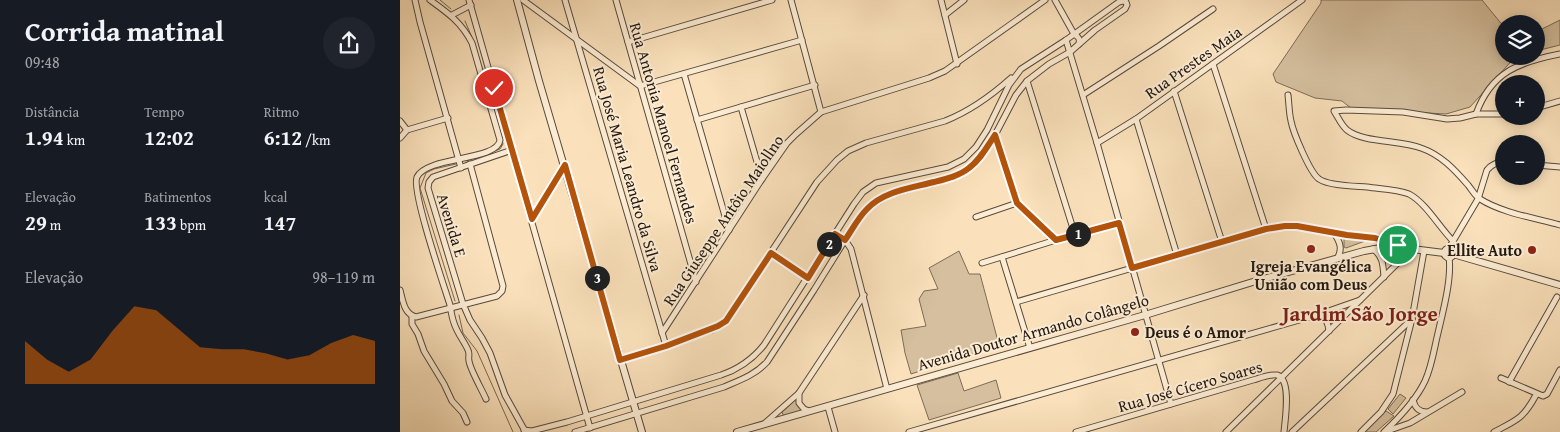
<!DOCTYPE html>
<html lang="pt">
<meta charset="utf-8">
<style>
:root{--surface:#171b24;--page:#20242c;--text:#f1f3f6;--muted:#9ea1a6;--accent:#b45309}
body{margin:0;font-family:"Gentium Book Plus",serif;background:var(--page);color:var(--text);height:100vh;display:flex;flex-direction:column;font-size:19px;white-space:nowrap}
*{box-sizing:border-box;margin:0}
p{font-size:16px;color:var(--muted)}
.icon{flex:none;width:28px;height:28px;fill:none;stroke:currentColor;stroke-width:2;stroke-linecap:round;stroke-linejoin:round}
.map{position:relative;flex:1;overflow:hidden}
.drawer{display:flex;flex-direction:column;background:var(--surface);width:400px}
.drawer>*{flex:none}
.controls{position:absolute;left:1095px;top:15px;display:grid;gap:10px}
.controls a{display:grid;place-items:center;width:50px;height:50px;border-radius:50%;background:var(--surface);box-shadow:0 2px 12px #0003;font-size:25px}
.pin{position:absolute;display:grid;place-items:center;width:42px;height:42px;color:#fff;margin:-21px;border:2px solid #fff;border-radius:50%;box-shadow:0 1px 5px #0007}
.km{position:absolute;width:25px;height:25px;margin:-12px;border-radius:50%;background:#222;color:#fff;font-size:14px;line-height:25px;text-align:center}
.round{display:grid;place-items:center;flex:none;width:52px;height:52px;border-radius:26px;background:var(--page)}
.summary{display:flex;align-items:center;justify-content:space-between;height:85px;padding:0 25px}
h1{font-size:28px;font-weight:700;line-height:38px}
.metrics{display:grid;grid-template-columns:repeat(3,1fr);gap:8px;height:85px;padding:5px 25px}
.metrics div{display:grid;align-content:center}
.metrics b{font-size:21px;font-weight:700}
.metrics small{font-size:14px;font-weight:400}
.metrics p{font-size:14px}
.chart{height:140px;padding:10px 25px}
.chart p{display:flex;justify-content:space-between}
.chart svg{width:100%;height:90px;margin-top:5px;fill:var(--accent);opacity:.7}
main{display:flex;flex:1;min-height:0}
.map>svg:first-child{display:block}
</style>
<main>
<section class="drawer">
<div class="summary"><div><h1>Corrida matinal</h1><p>09:48</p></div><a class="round"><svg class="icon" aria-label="share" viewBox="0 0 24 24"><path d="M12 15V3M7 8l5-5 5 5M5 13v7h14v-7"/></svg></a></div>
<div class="metrics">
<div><p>Distância</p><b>1.94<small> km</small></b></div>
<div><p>Tempo</p><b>12:02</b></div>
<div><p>Ritmo</p><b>6:12<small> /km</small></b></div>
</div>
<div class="metrics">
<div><p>Elevação</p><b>29<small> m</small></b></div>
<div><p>Batimentos</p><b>133<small> bpm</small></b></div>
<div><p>kcal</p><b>147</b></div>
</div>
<div class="chart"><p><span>Elevação</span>98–119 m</p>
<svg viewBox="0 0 160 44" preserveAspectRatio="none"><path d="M0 44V23L10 32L20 38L30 32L40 18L50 6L60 8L70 17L80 26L90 27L100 27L110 29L120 32L130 30L140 24L150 20L160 23V44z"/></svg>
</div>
</section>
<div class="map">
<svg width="1160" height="432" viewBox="0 0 1160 432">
<rect width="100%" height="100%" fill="#fae1bb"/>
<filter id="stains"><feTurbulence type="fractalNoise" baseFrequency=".004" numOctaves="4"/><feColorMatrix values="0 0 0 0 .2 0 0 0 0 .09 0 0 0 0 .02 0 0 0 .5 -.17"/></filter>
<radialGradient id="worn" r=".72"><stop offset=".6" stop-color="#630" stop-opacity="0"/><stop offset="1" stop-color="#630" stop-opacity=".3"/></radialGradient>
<!-- green -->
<g fill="#d5bf9e" stroke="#7c6c58">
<polygon points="921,0 1082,0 1104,27 1104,56 1116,56 1070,107 1046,114 952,109 942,101 915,98 876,82 873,74 921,3"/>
<polygon points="1160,20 1160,45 1136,51 1136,32"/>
<polygon points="947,238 965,241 946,248 944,247 944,239"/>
<polygon points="559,251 569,274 580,274 599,345 511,374 505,353 501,330 526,326 519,299 524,291 538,289 529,268"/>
<polygon points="558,373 564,391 596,380 601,398 529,420 517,385"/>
<polygon points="1000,394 1006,398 993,414 988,409"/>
<polygon points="396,399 403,411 384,417 382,412"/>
<polygon points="986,411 994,416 976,432 965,432"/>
</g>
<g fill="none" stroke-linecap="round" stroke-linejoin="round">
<!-- stream -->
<g stroke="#786854" stroke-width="1">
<polyline points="40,0 51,9"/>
<polyline points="65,21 74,42"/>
<polyline points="92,152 100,149 103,144 102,140"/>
<polyline points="66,161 72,159"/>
<polyline points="55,301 20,188 26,173 34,169 56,164"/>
<polyline points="59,315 63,333 77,351 113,432"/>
</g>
<defs>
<g id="minor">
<polyline points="15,0 20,22 61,168"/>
<path d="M30,0C48,13 61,22 72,43L100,140C98,161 27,156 17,177C11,190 44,286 50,305C51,311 52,318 54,323C57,333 64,341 68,350C70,354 68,357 69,361C70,369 82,390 86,399"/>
<polyline points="69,0 190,428"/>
<polyline points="123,0 240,86 402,40"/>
<polyline points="165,0 266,346"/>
<polyline points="216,0 296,282"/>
<polyline points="391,0 421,112"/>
<polyline points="541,0 557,64"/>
<path d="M655,0L674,34C679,37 680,39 679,44"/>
<polyline points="52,15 71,5"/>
<polyline points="545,15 564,0"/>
<polyline points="666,40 697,143 771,404"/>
<polyline points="228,42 372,0"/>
<polyline points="813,64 866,229"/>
<polyline points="284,74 329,230"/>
<polyline points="627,81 675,235"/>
<polyline points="774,91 822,242"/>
<polyline points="683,95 759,46 813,9"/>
<path d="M888,95C889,103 889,113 891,121C893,132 910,173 919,179C929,186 955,186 967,187C981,189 996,189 1009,194C1026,203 1039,227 1053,241"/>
<polyline points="341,107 362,179"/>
<polyline points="1136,108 1160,101"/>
<path d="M1076,114C1091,72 1119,62 1160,54"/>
<path d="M1104,114H1076L1060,118L1047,119L1003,112L946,110L934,111C938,117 941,125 947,130C963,143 1000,140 1021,148C1041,155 1054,169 1068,185C1072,190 1075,196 1080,199C1102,213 1135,218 1160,225"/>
<polyline points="736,119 777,255"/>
<polyline points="297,120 415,85"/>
<polyline points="0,121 7,130"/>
<polyline points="595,135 617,203 656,240"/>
<polyline points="0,138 7,130 48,118"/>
<polyline points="697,143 736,119 902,0"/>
<polyline points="112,150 33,177 29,182 28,188 63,304 70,320 82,338 90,353 105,395 125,431"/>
<polyline points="1136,165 1160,167"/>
<polyline points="576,217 617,203"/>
<polyline points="132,219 165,165"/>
<path d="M934,233C940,242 943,249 937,259"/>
<polyline points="435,234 445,240 451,249 487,389"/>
<path d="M1049,248L1078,199L1087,170C1092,164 1097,162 1104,162"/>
<path d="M973,249C983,256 983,265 984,277"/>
<polyline points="371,253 408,277"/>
<polyline points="602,257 630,348"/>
<polyline points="582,263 656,240 719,223"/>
<path d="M0,290C3,301 4,314 16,317L97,296L102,291L103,286L70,164"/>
<polyline points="616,302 866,229 885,226 897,227 947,235 975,238 998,245"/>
<path d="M917,315C926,318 928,322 929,331"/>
<polyline points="12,316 12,324 18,334 24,351 44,384 52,401 63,413 67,422"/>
<polyline points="262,333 362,179 387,143 396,134 421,112 529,78 545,71 645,0"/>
<path d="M220,360L312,330L326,321L417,182L437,160L448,151L466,143L545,121C570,111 591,96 611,78"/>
<polyline points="1101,378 1143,396 1147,394 1160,370"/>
<polyline points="1109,382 1157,297"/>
<polyline points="399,393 399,403 404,409 409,411"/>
<path d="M1013,400C1015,408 1019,412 1027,412"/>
<polyline points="428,407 435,432"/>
<polyline points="365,423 399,393 464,295"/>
<path d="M124,430L132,431L167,422L321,375C339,369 352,360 364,345L454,204L463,192L476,183L548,167L564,159L576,147L587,130L609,85L621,69L666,40L719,2L723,1L726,2L727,5L725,9L695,30L670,52L649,64L627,81L616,95L595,135L578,161L569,168L555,176L489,195L468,208L455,224L414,290L367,362C355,375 340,380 324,387L175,432"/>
<polyline points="987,431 1010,423 1062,392"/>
<polyline points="509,432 917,315 960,300"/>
<path d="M676,432L853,380C860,378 870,374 877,375C892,379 885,420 884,432"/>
<polyline points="826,432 1012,249"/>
<polyline points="892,432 1012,319"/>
<polyline points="961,432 981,412 993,394 1012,319 1024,251"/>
<path d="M984,432C1000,417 1016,400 1025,381C1032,366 1034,349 1038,333C1043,311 1052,279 1049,257"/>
<path d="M1094,432C1117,420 1123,419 1136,395"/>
</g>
<g id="tertiary">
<polyline points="117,0 139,81 242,432"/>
<circle cx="1049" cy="253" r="4.5"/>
<polyline points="1053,254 1160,285"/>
<polyline points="337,432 745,315 856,281 964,251 998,245 1012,249 1044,253"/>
</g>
</defs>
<!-- minor casing -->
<use href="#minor" stroke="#584a3c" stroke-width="7"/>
<!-- tertiary casing -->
<use href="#tertiary" stroke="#584a3c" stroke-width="8"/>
<!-- minor -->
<use href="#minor" stroke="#fcecd3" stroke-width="5"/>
<!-- tertiary -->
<use href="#tertiary" stroke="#fcecd3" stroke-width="6"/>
</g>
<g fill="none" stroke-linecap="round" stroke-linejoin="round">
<defs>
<path id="route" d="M94,88L132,219L165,165L220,360L266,346L318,326L326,321L371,253L408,278L435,234L445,240C452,230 458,218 467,209C484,191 511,188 534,182C546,179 559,176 569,168C580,160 587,147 595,135L617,203L656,240L719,223L732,268L866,229L885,226H897L947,235L975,238L998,245"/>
</defs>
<!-- route casing -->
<use href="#route" stroke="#fff" stroke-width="10"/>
<!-- route -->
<use href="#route" stroke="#b45309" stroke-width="6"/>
</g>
<!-- markers -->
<g fill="#8f2418" stroke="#fcecd3" stroke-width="2">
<circle cx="911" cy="249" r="5"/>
<circle cx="1132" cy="250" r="5"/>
<circle cx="735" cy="332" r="5"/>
</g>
<g text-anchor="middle" stroke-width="4" stroke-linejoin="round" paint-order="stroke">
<!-- street labels -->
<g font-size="16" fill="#221811" stroke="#fcecd3">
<text transform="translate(793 62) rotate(-35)" y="6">Rua Prestes Maia</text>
<text transform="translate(264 123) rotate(74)" y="6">Rua Antonia Manoel Fernandes</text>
<text transform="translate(228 169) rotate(74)" y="6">Rua José Maria Leandro da Silva</text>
<text transform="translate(323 220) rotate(-56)" y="6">Rua Giuseppe Antôio Maiollno</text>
<text transform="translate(52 225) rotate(73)" y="6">Avenida E</text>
<text transform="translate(633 332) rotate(-16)" y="6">Avenida Doutor Armando Colângelo</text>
<text transform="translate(790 386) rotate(-16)" y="6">Rua José Cícero Soares</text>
</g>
<!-- poi labels -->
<g font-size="16" font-weight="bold" fill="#221811" stroke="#fcecd3" text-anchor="end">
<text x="1122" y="256">Ellite Auto</text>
<text x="911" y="272" text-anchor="middle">Igreja Evangélica<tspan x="911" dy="18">União com Deus</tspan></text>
<text x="745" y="338" text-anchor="start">Deus é o Amor</text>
</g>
<!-- district labels -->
<g font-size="21" font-weight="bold" fill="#7a1f14" stroke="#fcecd3">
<text x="960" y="321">Jardim São Jorge</text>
</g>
</g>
<rect width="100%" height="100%" filter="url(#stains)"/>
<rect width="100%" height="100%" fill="url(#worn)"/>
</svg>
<div class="controls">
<a><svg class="icon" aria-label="layers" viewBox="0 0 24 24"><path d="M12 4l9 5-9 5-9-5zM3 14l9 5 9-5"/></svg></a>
<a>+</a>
<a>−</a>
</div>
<div class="pin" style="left:998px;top:245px;background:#1e9e55"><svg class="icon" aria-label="arrive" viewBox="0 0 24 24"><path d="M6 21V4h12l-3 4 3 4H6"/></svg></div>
<div class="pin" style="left:94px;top:88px;background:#d93025"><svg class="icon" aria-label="check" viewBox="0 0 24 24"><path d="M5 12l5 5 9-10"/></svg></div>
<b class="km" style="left:678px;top:234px">1</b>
<b class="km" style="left:429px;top:244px">2</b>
<b class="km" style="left:197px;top:278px">3</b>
</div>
</main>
